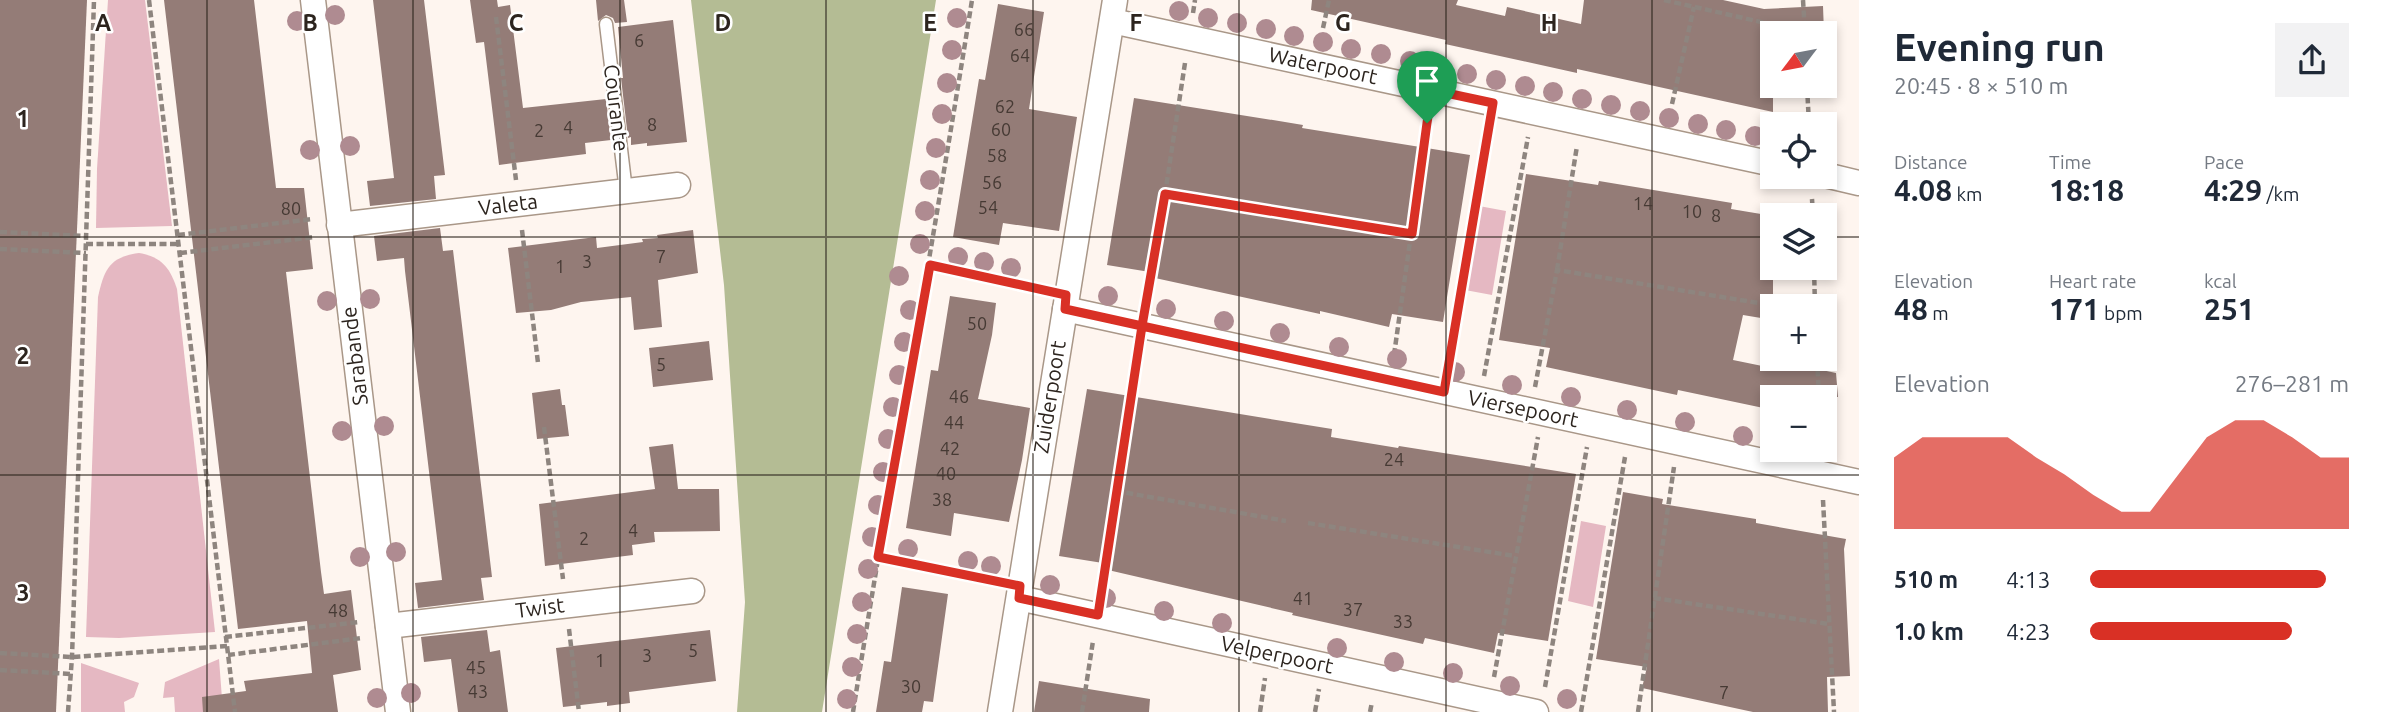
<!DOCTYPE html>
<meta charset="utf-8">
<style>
:root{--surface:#fff;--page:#f2f2f3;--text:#1f2937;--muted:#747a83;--accent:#d93025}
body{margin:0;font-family:Ubuntu,sans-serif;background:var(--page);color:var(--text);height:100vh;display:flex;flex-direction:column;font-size:26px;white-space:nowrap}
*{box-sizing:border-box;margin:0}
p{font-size:23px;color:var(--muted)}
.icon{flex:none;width:38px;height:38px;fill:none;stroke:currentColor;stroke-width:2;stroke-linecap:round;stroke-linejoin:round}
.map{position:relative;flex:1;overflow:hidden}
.drawer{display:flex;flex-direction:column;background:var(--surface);width:525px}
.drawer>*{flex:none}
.needle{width:46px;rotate:238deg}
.tools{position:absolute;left:1760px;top:21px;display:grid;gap:14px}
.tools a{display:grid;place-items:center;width:77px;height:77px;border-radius:0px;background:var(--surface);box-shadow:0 4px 10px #0003;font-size:35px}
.pin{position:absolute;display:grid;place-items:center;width:60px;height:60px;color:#fff;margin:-72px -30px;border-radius:50% 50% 50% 0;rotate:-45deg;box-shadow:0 0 7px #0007}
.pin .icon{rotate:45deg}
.round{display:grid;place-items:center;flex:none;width:74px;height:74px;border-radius:0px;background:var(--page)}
.headline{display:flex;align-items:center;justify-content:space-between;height:119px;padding:0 35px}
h1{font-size:38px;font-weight:700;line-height:52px}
.figures{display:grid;grid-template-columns:repeat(3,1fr);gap:10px;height:119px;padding:7px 35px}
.figures div{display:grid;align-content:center}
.figures b{font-size:30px;font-weight:700}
.figures small{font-size:19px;font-weight:400}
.figures p{font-size:19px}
.chart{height:196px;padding:14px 35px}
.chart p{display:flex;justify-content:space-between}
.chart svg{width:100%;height:126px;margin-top:7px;fill:var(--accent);opacity:.7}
ul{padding:0 35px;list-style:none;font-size:23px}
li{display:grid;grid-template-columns:112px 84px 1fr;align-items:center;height:52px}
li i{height:18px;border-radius:9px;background:var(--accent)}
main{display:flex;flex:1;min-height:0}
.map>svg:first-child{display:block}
</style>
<main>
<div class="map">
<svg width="1859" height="712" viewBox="0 0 1859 712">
<rect width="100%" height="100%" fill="#fef5ef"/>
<!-- green -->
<g fill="#e5b8c2">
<polygon points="108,0 145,0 172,226 96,228 97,169"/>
<polygon points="1479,206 1506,211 1492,295 1465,290"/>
<path d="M139,253C162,257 170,268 177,289L215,632L119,638L86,637L98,297C104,270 109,257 139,253Z"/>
<polygon points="1581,521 1606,526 1593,607 1568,601"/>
<polygon points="219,659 223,712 175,712 174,697 163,698 165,682"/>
<polygon points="81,663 139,683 134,697 124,702 125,712 81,712"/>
</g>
<!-- water -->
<polygon fill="#b4bc94" points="691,0 936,0 822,712 737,712 745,602 724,285"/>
<!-- building -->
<g fill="#947c77">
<polygon points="0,0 87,0 56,712 0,712"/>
<polygon points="164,0 254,0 276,188 304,188 313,269 286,272 321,572 324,594 351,590 361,670 333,675 338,712 203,712 202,697 246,691 244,681 312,673 307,621 238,629"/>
<polygon points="373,0 424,0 445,175 434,176 436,199 370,206 367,181 394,178"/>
<polygon points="470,0 497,0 498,7 510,5 523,108 606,99 611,140 585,143 586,154 499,165 484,42 476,43"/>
<polygon points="596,0 624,0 627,22 615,23 613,18 606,15 598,21"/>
<polygon points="1312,0 1458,0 1456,5 1505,16 1507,7 1581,24 1584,0 1723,0 1764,9 1823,6 1824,33 1773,33 1773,112 1577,69 1577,73 1445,44 1446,40 1311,10"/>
<polygon points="998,4 1044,12 1029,109 1077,117 1059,231 1003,223 999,245 953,237 979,79 985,80"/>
<polygon points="673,20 687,142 647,146 647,143 631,145 631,137 628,138 621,78 623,78 618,27"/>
<polygon points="1134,98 1285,122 1303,125 1302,128 1470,155 1443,322 1392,314 1389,327 1320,311 1320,314 1155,278 1156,273 1107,265"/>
<polygon points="1526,174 1598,185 1599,181 1732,203 1731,209 1773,216 1773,302 1764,301 1761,318 1743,315 1733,360 1777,369 1779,361 1836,373 1838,397 1773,397 1773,410 1678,390 1677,395 1546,367 1550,348 1499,340"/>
<polygon points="440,228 443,251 453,250 492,577 481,578 484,600 418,608 415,583 442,580 405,271 404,258 377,261 374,236"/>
<polygon points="693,230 698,273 658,280 662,327 634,330 631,297 581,302 551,310 516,313 508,248 596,237 597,248 643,242 642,239 658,238 657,235"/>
<polygon points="950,296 996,303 992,335 978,399 1030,408 1022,460 1009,522 954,513 951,536 906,528 931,370 938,371"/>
<polygon points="709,341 713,380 653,387 649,348"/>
<polygon points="560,389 562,405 565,405 569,436 537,439 532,393"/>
<polygon points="1087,389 1332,429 1331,437 1398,448 1399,446 1576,474 1548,641 1498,633 1494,653 1425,638 1423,644 1292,615 1293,613 1108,570 1109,564 1059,556"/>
<polygon points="673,444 678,489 719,489 720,531 654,532 655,542 632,545 633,555 545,566 539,504 655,489 649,447"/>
<polygon points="1623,492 1663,499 1662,504 1756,519 1756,523 1846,539 1844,549 1850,676 1827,677 1828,712 1753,712 1642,688 1647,667 1596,659"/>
<polygon points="902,587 948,594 933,702 924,701 922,712 876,712 884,661 891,662"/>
<polygon points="487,630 490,652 500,650 508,712 458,712 451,659 424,662 421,637"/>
<polygon points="710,630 716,681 629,692 630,703 607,706 607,702 563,707 556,648"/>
<polygon points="1039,681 1150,699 1149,712 1034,712"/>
</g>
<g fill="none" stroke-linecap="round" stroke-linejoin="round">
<defs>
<polyline id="lane" points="606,24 626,191"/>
<g id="street">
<polyline points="313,0 398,712"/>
<polyline points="1112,21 1773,164"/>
<polyline points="1825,175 1859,183"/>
<polyline points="339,225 678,185"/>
<polyline points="1065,309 1859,482"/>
<polyline points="1019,598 1536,712"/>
<polyline points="388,626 692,591"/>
<polyline points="1000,712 1115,0"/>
</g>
</defs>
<!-- lane casing -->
<use href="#lane" stroke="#a99788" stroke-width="15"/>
<!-- street casing -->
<use href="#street" stroke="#a99788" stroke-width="27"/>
<!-- path -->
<g stroke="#8e857f" stroke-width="4.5" stroke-dasharray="7 3.5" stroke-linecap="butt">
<polyline points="149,0 235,712"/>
<polyline points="1664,0 1805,32"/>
<polyline points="1803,0 1805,33"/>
<polyline points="1193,13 1195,0"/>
<polyline points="496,17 516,180"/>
<polyline points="1323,28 1329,0"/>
<polyline points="1185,63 1165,194 1412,234"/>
<polyline points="1807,86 1809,124"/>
<polyline points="1672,104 1694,7"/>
<polyline points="1812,199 1813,215"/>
<polyline points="522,230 538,363"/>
<polyline points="0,232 87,236"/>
<polyline points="178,235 313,219"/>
<polyline points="86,244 180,244"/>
<polyline points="0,249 86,253"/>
<polyline points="180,253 315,237"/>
<polyline points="930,265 1042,290"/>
<polyline points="1814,268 1815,306"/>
<polyline points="1557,270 1577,146"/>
<polyline points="1146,300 1165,194"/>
<polyline points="1394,355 1428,114"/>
<polyline points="1817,359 1819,397"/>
<polyline points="1448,367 1489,127"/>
<polyline points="1484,376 1528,137"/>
<polyline points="1535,387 1557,270 1777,306"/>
<polyline points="544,427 563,579"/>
<polyline points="1116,491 1286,521"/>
<polyline points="1823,500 1834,712"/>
<polyline points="1308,523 1515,556"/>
<polyline points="878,557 997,581"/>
<polyline points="1101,590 1138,350"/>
<polyline points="1654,598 1829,624"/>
<polyline points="569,629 579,712"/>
<polyline points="225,637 360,622"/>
<polyline points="0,653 72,657 227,646"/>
<polyline points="228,655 362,638"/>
<polyline points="0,670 71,674"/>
<polyline points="1494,677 1538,437"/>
<polyline points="1545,687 1587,447"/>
<polyline points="68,712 72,657 94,0"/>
<path d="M853,712C891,474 934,238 972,0"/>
<polyline points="1082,712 1093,641"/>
<polyline points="1260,712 1265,678"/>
<polyline points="1315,712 1319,689"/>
<polyline points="1370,712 1372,702"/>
<polyline points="1581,712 1625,457"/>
<polyline points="1638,712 1674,467"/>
</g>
<!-- lane -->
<use href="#lane" stroke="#fff" stroke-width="12"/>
<!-- street -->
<use href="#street" stroke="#fff" stroke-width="24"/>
</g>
<!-- trees -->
<g fill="#af8b91">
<circle cx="1179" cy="11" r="10"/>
<circle cx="335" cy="15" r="10"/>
<circle cx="957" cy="18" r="10"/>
<circle cx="1208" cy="18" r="10"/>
<circle cx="297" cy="21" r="10"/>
<circle cx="1237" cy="23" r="10"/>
<circle cx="1266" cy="29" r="10"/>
<circle cx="1294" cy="36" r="10"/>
<circle cx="1323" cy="42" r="10"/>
<circle cx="1351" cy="49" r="10"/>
<circle cx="952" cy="50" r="10"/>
<circle cx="1381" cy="54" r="10"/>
<circle cx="1410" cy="61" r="10"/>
<circle cx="1438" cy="68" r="10"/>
<circle cx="1467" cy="74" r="10"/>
<circle cx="1496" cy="80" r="10"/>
<circle cx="947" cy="83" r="10"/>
<circle cx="1525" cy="86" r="10"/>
<circle cx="1553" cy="92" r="10"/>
<circle cx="1582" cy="99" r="10"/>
<circle cx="1611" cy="105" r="10"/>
<circle cx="1640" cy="111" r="10"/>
<circle cx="942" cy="114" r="10"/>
<circle cx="1669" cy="118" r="10"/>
<circle cx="1698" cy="124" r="10"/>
<circle cx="1726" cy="130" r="10"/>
<circle cx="1755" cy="136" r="10"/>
<circle cx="350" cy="146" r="10"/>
<circle cx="936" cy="148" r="10"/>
<circle cx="310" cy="150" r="10"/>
<circle cx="930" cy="180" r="10"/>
<circle cx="925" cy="211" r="10"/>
<circle cx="920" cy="244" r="10"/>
<circle cx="958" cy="257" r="10"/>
<circle cx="984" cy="262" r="10"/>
<circle cx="1011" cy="268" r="10"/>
<circle cx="899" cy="276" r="10"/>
<circle cx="1108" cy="296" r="10"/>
<circle cx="370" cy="299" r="10"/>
<circle cx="327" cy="301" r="10"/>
<circle cx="1166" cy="309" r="10"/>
<circle cx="910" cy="310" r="10"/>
<circle cx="1224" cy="321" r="10"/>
<circle cx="1280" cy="333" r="10"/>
<circle cx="904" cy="342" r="10"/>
<circle cx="1339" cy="347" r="10"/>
<circle cx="1397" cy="359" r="10"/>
<circle cx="1455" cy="372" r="10"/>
<circle cx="899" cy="375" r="10"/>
<circle cx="1512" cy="385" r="10"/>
<circle cx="1571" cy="397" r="10"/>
<circle cx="893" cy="407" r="10"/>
<circle cx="1627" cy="410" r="10"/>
<circle cx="1685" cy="422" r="10"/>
<circle cx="384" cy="426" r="10"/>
<circle cx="342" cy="431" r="10"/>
<circle cx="1743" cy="436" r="10"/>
<circle cx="888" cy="439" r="10"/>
<circle cx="883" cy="472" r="10"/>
<circle cx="878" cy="505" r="10"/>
<circle cx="872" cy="537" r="10"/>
<circle cx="908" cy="549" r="10"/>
<circle cx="396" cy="552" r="10"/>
<circle cx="360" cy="557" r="10"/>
<circle cx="968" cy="561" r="10"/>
<circle cx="991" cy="566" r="10"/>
<circle cx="868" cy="569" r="10"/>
<circle cx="1050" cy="585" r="10"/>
<circle cx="1106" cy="598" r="10"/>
<circle cx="862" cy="602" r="10"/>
<circle cx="1164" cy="611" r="10"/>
<circle cx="1222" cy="623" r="10"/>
<circle cx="857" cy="634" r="10"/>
<circle cx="1337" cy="648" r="10"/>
<circle cx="1394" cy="662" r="10"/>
<circle cx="852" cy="667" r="10"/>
<circle cx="1453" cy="673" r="10"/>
<circle cx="1510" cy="686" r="10"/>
<circle cx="411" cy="693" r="10"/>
<circle cx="377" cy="698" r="10"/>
<circle cx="847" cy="699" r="10"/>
<circle cx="1567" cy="699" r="10"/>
</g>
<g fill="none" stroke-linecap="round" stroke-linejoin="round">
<defs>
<polyline id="route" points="1427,123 1412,234 1165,194 1142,326 1065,309 1066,295 930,265 878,557 1020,586 1019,598 1098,615 1142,326 1444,392 1493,103 1432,90 1427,123"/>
</defs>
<!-- route casing -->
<use href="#route" stroke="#fff" stroke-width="14"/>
<!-- route -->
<use href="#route" stroke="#d93025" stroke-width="9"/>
</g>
<!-- grid -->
<path fill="none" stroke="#2c241e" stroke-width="2" stroke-opacity="0.55" d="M207,0V712M413,0V712M620,0V712M826,0V712M1033,0V712M1239,0V712M1446,0V712M1652,0V712M0,237H1773M1825,237H1859M0,475H1859"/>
<g text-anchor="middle" stroke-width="5" stroke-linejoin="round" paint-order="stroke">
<!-- number labels -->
<g font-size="18" fill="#463a34">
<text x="1024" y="36">66</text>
<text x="639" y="47">6</text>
<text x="1020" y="62">64</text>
<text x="1005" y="113">62</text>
<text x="652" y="131">8</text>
<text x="568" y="134">4</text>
<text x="1001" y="136">60</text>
<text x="539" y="137">2</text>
<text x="997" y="162">58</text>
<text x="992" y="189">56</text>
<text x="1643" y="210">14</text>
<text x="988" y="214">54</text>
<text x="291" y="215">80</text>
<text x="1692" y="218">10</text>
<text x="1716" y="222">8</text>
<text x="661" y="263">7</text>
<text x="587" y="268">3</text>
<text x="560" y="273">1</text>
<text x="977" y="330">50</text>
<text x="661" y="371">5</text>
<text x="959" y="403">46</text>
<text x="954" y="429">44</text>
<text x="950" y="455">42</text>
<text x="1394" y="466">24</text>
<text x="946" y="480">40</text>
<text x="942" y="506">38</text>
<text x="633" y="537">4</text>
<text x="584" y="545">2</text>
<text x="1303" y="605">41</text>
<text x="1353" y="616">37</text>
<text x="338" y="617">48</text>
<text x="1403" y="628">33</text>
<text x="693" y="657">5</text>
<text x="647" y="662">3</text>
<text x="600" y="667">1</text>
<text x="476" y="674">45</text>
<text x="911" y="693">30</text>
<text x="478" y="698">43</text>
<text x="1724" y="699">7</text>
</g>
<!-- street labels -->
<g font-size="21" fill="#2c241e" stroke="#fff">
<text transform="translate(1323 66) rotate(12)" y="7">Waterpoort</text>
<text transform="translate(616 108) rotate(83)" y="7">Courante</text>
<text transform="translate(508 205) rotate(-7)" y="7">Valeta</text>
<text transform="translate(355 356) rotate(-97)" y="7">Sarabande</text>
<text transform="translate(1050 397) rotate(-81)" y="7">Zuiderpoort</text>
<text transform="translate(1523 409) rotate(12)" y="7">Viersepoort</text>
<text transform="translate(540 608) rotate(-7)" y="7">Twist</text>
<text transform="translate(1277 655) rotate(12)" y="7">Velperpoort</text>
</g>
</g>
<g font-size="23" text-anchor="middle" font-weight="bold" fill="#2c241e" stroke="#fff" stroke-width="5" stroke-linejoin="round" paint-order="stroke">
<text x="103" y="31">A</text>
<text x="310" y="31">B</text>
<text x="516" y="31">C</text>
<text x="723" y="31">D</text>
<text x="930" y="31">E</text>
<text x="1136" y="31">F</text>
<text x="1343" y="31">G</text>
<text x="1549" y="31">H</text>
<text x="23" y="127">1</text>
<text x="23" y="364">2</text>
<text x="23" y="601">3</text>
</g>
</svg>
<div class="tools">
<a><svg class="needle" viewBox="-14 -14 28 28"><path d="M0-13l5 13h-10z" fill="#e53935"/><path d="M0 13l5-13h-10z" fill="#747a83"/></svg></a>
<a><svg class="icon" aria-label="locate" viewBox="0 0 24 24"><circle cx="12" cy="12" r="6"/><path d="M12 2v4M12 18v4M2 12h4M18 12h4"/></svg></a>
<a><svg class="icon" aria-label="layers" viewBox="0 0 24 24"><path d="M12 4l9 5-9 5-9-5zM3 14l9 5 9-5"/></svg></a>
<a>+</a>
<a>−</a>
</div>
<div class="pin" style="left:1427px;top:123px;background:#1e9e55"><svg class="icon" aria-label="arrive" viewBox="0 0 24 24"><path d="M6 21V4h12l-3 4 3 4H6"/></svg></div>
</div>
<section class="drawer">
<div class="headline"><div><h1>Evening run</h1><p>20:45 · 8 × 510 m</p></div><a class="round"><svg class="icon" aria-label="share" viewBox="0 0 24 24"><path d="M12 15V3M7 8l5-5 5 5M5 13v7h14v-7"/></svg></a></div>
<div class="figures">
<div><p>Distance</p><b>4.08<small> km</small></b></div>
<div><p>Time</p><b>18:18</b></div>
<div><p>Pace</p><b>4:29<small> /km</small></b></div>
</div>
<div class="figures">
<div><p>Elevation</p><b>48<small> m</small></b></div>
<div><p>Heart rate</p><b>171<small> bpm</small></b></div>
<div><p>kcal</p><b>251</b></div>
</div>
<div class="chart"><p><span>Elevation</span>276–281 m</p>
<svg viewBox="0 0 160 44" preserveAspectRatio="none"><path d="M0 44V19L10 12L20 12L30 12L40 12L50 19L60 25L70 32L80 38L90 38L100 25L110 12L120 6L130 6L140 12L150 19L160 19V44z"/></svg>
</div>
<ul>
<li><b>510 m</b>4:13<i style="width:91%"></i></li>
<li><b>1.0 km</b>4:23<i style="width:78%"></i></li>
</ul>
</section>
</main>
